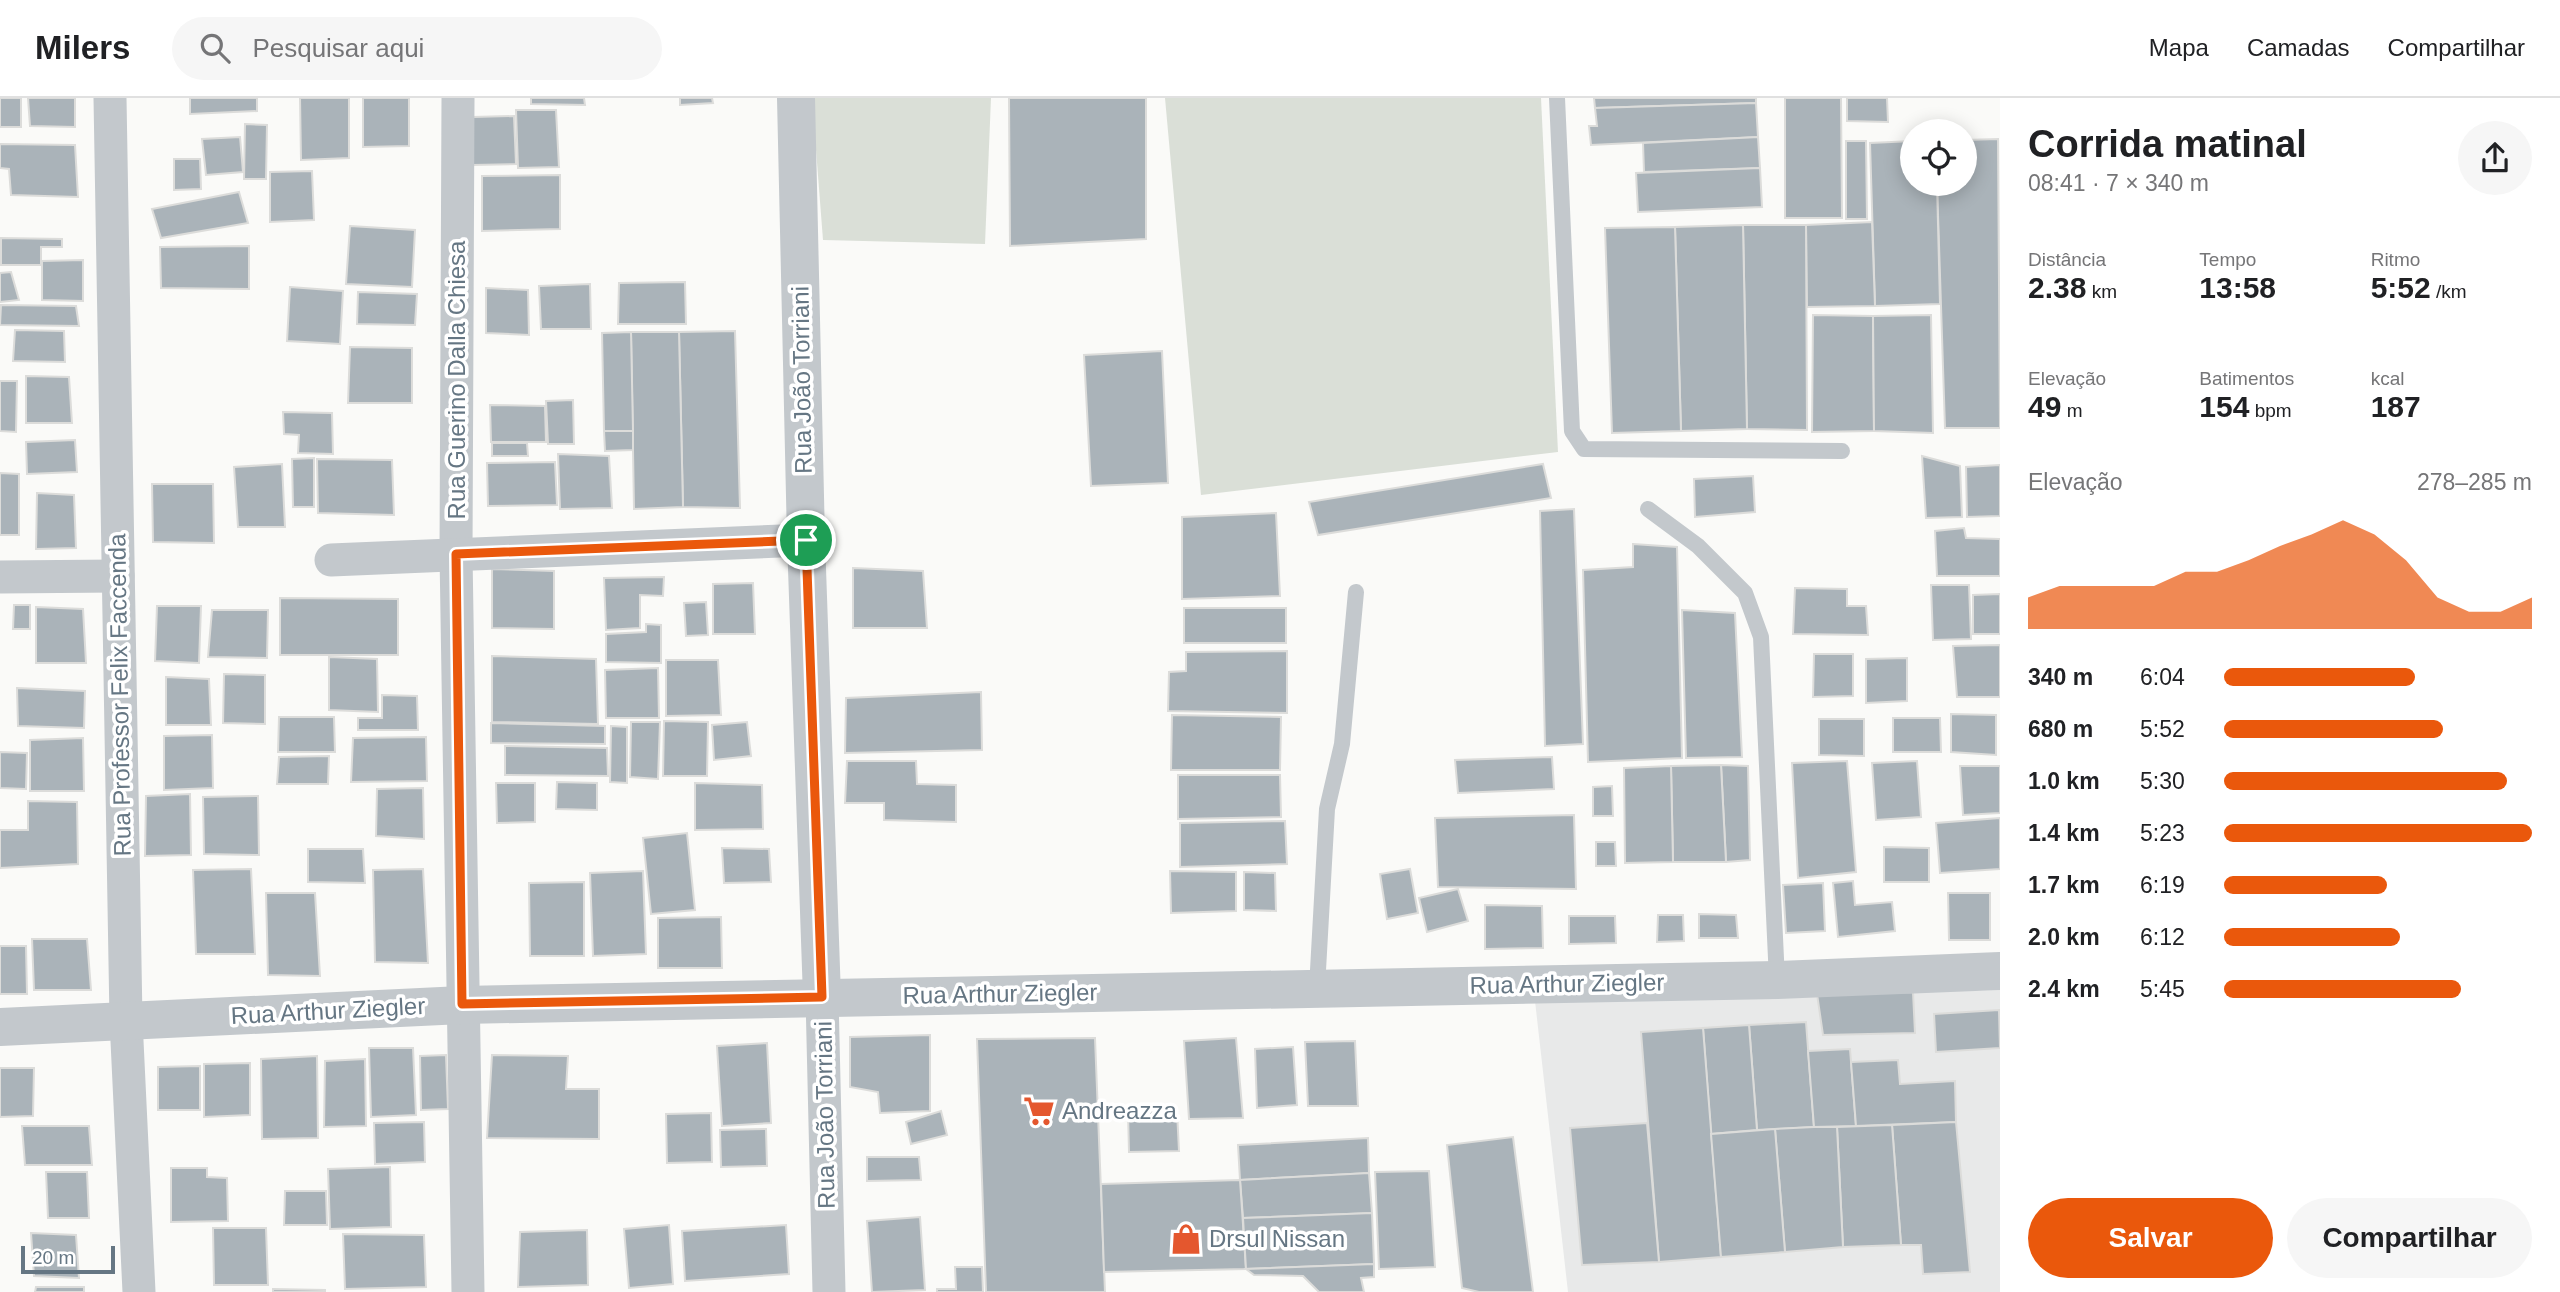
<!DOCTYPE html>
<html lang="pt">
<meta charset="utf-8">
<style>
:root{--surface:#fff;--page:#f6f6f6;--text:#202124;--muted:#757577;--line:#e0e0e0;--accent:#ea580c}
body{margin:0;font-family:Arial,sans-serif;background:var(--page);color:var(--text);height:100vh;display:flex;flex-direction:column;font-size:26px;white-space:nowrap}
*{box-sizing:border-box;margin:0}
p{font-size:23px;color:var(--muted)}
.icon{flex:none;width:38px;height:38px;fill:none;stroke:currentColor;stroke-width:2;stroke-linecap:round;stroke-linejoin:round}
.map{position:relative;flex:1;overflow:hidden}
.side{display:flex;flex-direction:column;background:var(--surface);width:560px}
.side>*{flex:none}
.controls{position:absolute;left:1900px;top:21px;display:grid;gap:14px}
.controls a{display:grid;place-items:center;width:77px;height:77px;border-radius:50%;background:var(--surface);box-shadow:0 4px 18px #0003;font-size:35px}
.scale{position:absolute;left:21px;bottom:18px;width:94px;box-sizing:border-box;padding-left:7px;border:4px solid #657683;border-top:0;font-size:19px;line-height:24px;white-space:nowrap;color:#657683;-webkit-text-stroke:5px #fff;paint-order:stroke}
.pin{position:absolute;display:grid;place-items:center;width:60px;height:60px;color:#fff;margin:-30px;border:4px solid #fff;border-radius:50%;box-shadow:0 2px 7px #0007}
.round{display:grid;place-items:center;flex:none;width:74px;height:74px;border-radius:37px;background:var(--page)}
.summary{display:flex;align-items:center;justify-content:space-between;height:119px;padding:0 28px}
h1{font-size:38px;font-weight:700;line-height:52px}
.stats{display:grid;grid-template-columns:repeat(3,1fr);gap:10px;height:119px;padding:7px 28px}
.stats div{display:grid;align-content:center}
.stats b{font-size:30px;font-weight:700}
.stats small{font-size:19px;font-weight:400}
.stats p{font-size:19px}
.chart{height:196px;padding:14px 28px}
.chart p{display:flex;justify-content:space-between}
.chart svg{width:100%;height:126px;margin-top:7px;fill:var(--accent);opacity:.7}
.action{display:flex;gap:14px;margin-top:auto;padding:14px 28px}
.action a{flex:1;height:80px;border-radius:42px;background:var(--accent);color:#fff;font-size:28px;font-weight:700;line-height:80px;text-align:center}
.action a+a{background:var(--page);color:var(--text)}
ul{padding:0 28px;list-style:none;font-size:23px}
li{display:grid;grid-template-columns:112px 84px 1fr;align-items:center;height:52px}
li i{height:18px;border-radius:9px;background:var(--accent)}
header{display:flex;align-items:center;gap:42px;box-sizing:border-box;height:98px;padding:0 35px;background:var(--surface);border-bottom:2px solid var(--line)}
header strong{font-size:33px}
nav{display:flex;gap:38px;margin-inline-start:auto;font-size:24px}
.search{width:490px;height:63px;background:var(--page);display:flex;align-items:center;gap:18px;box-sizing:border-box;padding:0 24px;border-radius:38px;color:var(--muted);font-size:26px}
main{display:flex;flex:1;min-height:0}
.map>svg:first-child{display:block}
</style>
<header>
<strong>Milers</strong>
<div class="search"><svg class="icon" aria-label="search" viewBox="0 0 24 24"><circle cx="10" cy="10" r="6"/><path d="M15 15l6 6"/></svg>Pesquisar aqui</div>
<nav><a>Mapa</a><a>Camadas</a><a>Compartilhar</a></nav>
</header>
<main>
<div class="map">
<svg width="2000" height="1194" viewBox="0 0 2000 1194">
<rect width="100%" height="100%" fill="#fafaf8"/>
<!-- built -->
<polygon fill="#e8e9e9" points="2000,892 2000,1194 1568,1194 1535,903"/>
<!-- green -->
<g fill="#dadfd7">
<polygon points="812,0 991,0 985,146 823,142"/>
<polygon points="1165,0 1541,0 1558,354 1201,397"/>
</g>
<!-- building -->
<g fill="#aab3b9" stroke="#dcdcda" stroke-width="2">
<rect x="0" y="0" width="21" height="29"/>
<polygon points="28,0 75,0 75,29 30,28"/>
<polygon points="190,0 257,0 257,13 190,16"/>
<polygon points="300,0 349,0 349,60 301,62"/>
<polygon points="363,0 409,0 409,48 363,49"/>
<polygon points="531,0 584,0 585,7 531,6"/>
<polygon points="680,0 712,0 713,5 680,7"/>
<polygon points="1009,0 1146,0 1146,141 1010,148"/>
<polygon points="1594,0 1756,0 1756,5 1595,10"/>
<polygon points="1785,0 1841,0 1842,120 1785,120"/>
<polygon points="1847,0 1887,0 1888,24 1847,23"/>
<polygon points="1756,5 1758,39 1591,47 1589,28 1597,28 1595,10"/>
<polygon points="516,12 556,12 559,69 518,70"/>
<polygon points="514,18 516,66 473,67 473,19"/>
<polygon points="245,26 267,27 266,81 244,81"/>
<polygon points="240,39 243,74 206,77 202,41"/>
<polygon points="1758,39 1760,70 1644,74 1643,45"/>
<polygon points="1998,41 2000,330 1945,330 1937,86 1965,86 1965,42"/>
<polygon points="1846,43 1866,43 1867,121 1846,121"/>
<polygon points="1913,43 1913,86 1937,86 1940,206 1875,208 1870,45"/>
<polygon points="0,46 75,47 78,99 11,97 9,71 0,70"/>
<polygon points="174,61 200,61 201,91 174,92"/>
<polygon points="1760,70 1762,109 1638,114 1636,75"/>
<polygon points="312,73 314,122 270,124 270,74"/>
<polygon points="560,77 560,131 482,133 482,78"/>
<polygon points="239,94 248,125 161,140 152,111"/>
<polygon points="1872,124 1875,208 1807,209 1806,127"/>
<polygon points="1743,127 1806,127 1807,332 1747,331"/>
<polygon points="1743,127 1747,331 1681,333 1675,129"/>
<polygon points="350,128 415,132 412,189 346,186"/>
<polygon points="1675,129 1681,333 1612,335 1605,130"/>
<polygon points="1,140 62,141 62,149 41,149 41,167 1,167"/>
<polygon points="249,148 249,191 161,190 160,149"/>
<polygon points="83,162 83,203 42,202 42,163"/>
<polygon points="11,174 19,202 0,204 0,175"/>
<polygon points="685,184 686,226 618,226 619,185"/>
<polygon points="590,186 591,231 541,231 539,188"/>
<polygon points="290,189 343,193 340,246 287,243"/>
<polygon points="486,190 528,192 529,237 486,235"/>
<polygon points="358,194 417,196 415,227 357,226"/>
<polygon points="1,207 76,208 79,228 0,227"/>
<polygon points="1813,217 1873,218 1874,333 1812,334"/>
<polygon points="1931,217 1933,335 1874,333 1873,218"/>
<polygon points="15,232 64,233 65,264 13,263"/>
<polygon points="735,233 740,410 683,409 679,234"/>
<polygon points="631,234 679,234 683,409 634,411"/>
<polygon points="631,234 633,333 604,333 602,235"/>
<polygon points="350,249 412,250 412,305 348,305"/>
<polygon points="1162,253 1168,385 1091,388 1084,257"/>
<polygon points="26,278 69,279 72,325 26,325"/>
<polygon points="0,283 17,283 16,334 0,333"/>
<polygon points="573,302 574,346 548,346 546,303"/>
<polygon points="490,307 545,308 546,344 491,344"/>
<polygon points="283,314 332,315 333,356 298,355 299,337 284,336"/>
<polygon points="604,333 633,333 633,352 605,353"/>
<polygon points="75,342 77,374 27,376 26,344"/>
<polygon points="492,345 527,345 528,358 492,358"/>
<polygon points="558,356 609,358 612,410 560,411"/>
<polygon points="1922,358 1960,368 1962,419 1926,420"/>
<polygon points="314,360 314,409 293,409 292,361"/>
<polygon points="317,361 392,362 394,417 318,415"/>
<polygon points="555,364 557,407 488,408 487,365"/>
<polygon points="282,366 285,429 238,429 234,369"/>
<polygon points="1543,366 1551,400 1318,437 1309,404"/>
<polygon points="2000,367 2000,418 1967,419 1966,369"/>
<polygon points="0,375 19,376 19,437 0,437"/>
<polygon points="1753,378 1755,414 1695,419 1694,381"/>
<polygon points="152,386 213,386 214,445 153,444"/>
<polygon points="37,395 74,397 76,450 36,451"/>
<polygon points="1574,411 1583,646 1545,648 1540,413"/>
<polygon points="1276,415 1280,498 1182,501 1182,419"/>
<polygon points="1964,430 1966,440 2000,441 2000,478 1937,478 1935,433"/>
<polygon points="1633,446 1677,449 1682,660 1588,664 1583,472 1633,469"/>
<polygon points="853,470 923,473 927,530 853,530"/>
<polygon points="492,471 554,473 554,531 492,530"/>
<polygon points="664,479 663,498 640,497 640,530 606,532 604,480"/>
<polygon points="753,485 755,536 713,536 713,486"/>
<polygon points="1931,487 1969,487 1971,541 1933,542"/>
<polygon points="1795,490 1847,491 1847,508 1866,508 1868,537 1793,536"/>
<polygon points="2000,496 2000,536 1973,536 1973,497"/>
<polygon points="280,500 398,501 398,557 280,557"/>
<polygon points="706,504 708,537 686,538 684,505"/>
<polygon points="14,507 30,507 30,531 13,531"/>
<polygon points="157,508 201,508 199,565 155,563"/>
<polygon points="36,509 83,511 86,565 36,565"/>
<rect x="1184" y="510" width="102" height="35"/>
<polygon points="212,512 268,512 267,560 208,559"/>
<polygon points="1682,512 1735,515 1742,659 1686,660"/>
<polygon points="646,526 661,527 661,565 606,564 606,536 646,534"/>
<polygon points="2000,547 2000,599 1957,599 1953,548"/>
<polygon points="1287,553 1287,615 1168,613 1169,574 1186,573 1186,554"/>
<polygon points="1814,556 1853,556 1853,598 1813,599"/>
<polygon points="492,558 596,561 598,626 492,624"/>
<polygon points="329,559 377,561 378,614 329,612"/>
<polygon points="1907,560 1907,603 1866,605 1866,561"/>
<polygon points="666,562 718,562 721,617 666,618"/>
<polygon points="658,570 659,620 606,620 605,572"/>
<polygon points="224,576 265,577 265,626 223,625"/>
<polygon points="166,579 209,581 211,627 166,627"/>
<polygon points="17,590 85,593 84,630 18,628"/>
<polygon points="981,594 982,652 845,655 846,600"/>
<polygon points="382,597 417,598 418,632 358,632 358,620 382,620"/>
<polygon points="1951,616 1996,617 1996,657 1951,654"/>
<polygon points="1172,617 1281,619 1280,672 1171,672"/>
<polygon points="279,619 334,619 335,654 278,654"/>
<polygon points="1893,620 1940,620 1941,654 1893,654"/>
<polygon points="1819,621 1864,621 1864,658 1819,657"/>
<polygon points="664,623 708,624 707,678 663,678"/>
<polygon points="631,624 660,624 658,681 630,679"/>
<polygon points="747,624 751,658 714,662 712,627"/>
<polygon points="491,625 605,628 605,646 491,645"/>
<polygon points="611,628 627,629 627,685 610,684"/>
<polygon points="212,637 213,690 164,692 164,638"/>
<polygon points="426,639 427,683 351,684 353,640"/>
<polygon points="83,640 84,693 30,693 30,642"/>
<polygon points="505,648 607,650 608,678 505,677"/>
<polygon points="0,654 27,655 26,691 0,690"/>
<polygon points="329,658 328,686 277,686 279,659"/>
<polygon points="1552,659 1554,691 1458,695 1455,662"/>
<polygon points="847,663 916,663 917,686 956,687 956,724 884,722 884,705 845,705"/>
<polygon points="1847,663 1856,774 1798,780 1792,665"/>
<polygon points="1917,663 1921,719 1876,722 1872,665"/>
<polygon points="1721,667 1748,668 1750,762 1726,764"/>
<polygon points="1721,667 1726,764 1673,764 1671,668"/>
<polygon points="1671,668 1673,764 1625,765 1624,670"/>
<polygon points="1960,668 2000,668 2000,715 1963,717"/>
<polygon points="1178,677 1280,677 1281,719 1178,721"/>
<polygon points="557,684 597,685 597,712 556,711"/>
<polygon points="496,685 535,685 535,724 497,725"/>
<polygon points="695,685 762,687 763,731 695,732"/>
<polygon points="1612,688 1613,718 1593,718 1593,689"/>
<polygon points="423,690 424,741 376,738 377,691"/>
<polygon points="190,696 191,757 145,758 146,698"/>
<polygon points="258,698 259,757 204,756 203,699"/>
<polygon points="28,703 77,704 78,766 0,770 0,732 28,732"/>
<polygon points="1574,717 1576,791 1438,789 1435,720"/>
<polygon points="2000,720 2000,771 1940,775 1936,725"/>
<polygon points="1285,723 1287,766 1180,769 1180,725"/>
<polygon points="687,735 695,812 651,816 643,740"/>
<polygon points="1596,744 1615,744 1616,768 1596,768"/>
<polygon points="1884,749 1929,750 1929,784 1884,784"/>
<polygon points="722,750 769,751 771,784 724,785"/>
<polygon points="308,751 363,751 365,785 308,784"/>
<polygon points="251,771 255,856 196,856 193,772"/>
<polygon points="423,771 428,865 375,864 373,772"/>
<polygon points="1410,771 1418,815 1387,821 1380,776"/>
<polygon points="643,773 646,856 593,858 590,775"/>
<polygon points="1170,773 1236,774 1236,813 1171,815"/>
<polygon points="1244,774 1275,775 1276,813 1244,812"/>
<polygon points="1853,783 1855,807 1892,804 1895,833 1838,839 1833,785"/>
<polygon points="584,784 584,858 530,858 529,785"/>
<polygon points="1823,785 1825,833 1786,835 1783,787"/>
<polygon points="1458,791 1468,823 1427,834 1419,800"/>
<polygon points="266,795 315,795 320,878 268,877"/>
<polygon points="1948,795 1990,795 1990,842 1949,842"/>
<polygon points="1485,807 1542,808 1543,850 1485,851"/>
<polygon points="1699,816 1736,817 1738,840 1699,840"/>
<polygon points="1658,817 1683,817 1684,843 1657,844"/>
<polygon points="1569,818 1615,818 1616,845 1569,846"/>
<polygon points="721,819 722,870 658,870 658,820"/>
<polygon points="32,841 87,841 91,892 34,892"/>
<polygon points="0,848 26,848 27,896 0,896"/>
<polygon points="1913,894 1915,935 1823,937 1817,896"/>
<polygon points="1999,912 2000,950 1936,954 1934,916"/>
<polygon points="1806,924 1814,1029 1757,1032 1749,927"/>
<polygon points="1749,927 1757,1032 1711,1036 1703,930"/>
<polygon points="1703,930 1721,1159 1659,1164 1641,934"/>
<polygon points="930,937 930,1013 880,1015 878,994 850,989 850,939"/>
<polygon points="1095,940 1105,1194 986,1194 977,941"/>
<polygon points="1236,940 1243,1020 1189,1021 1184,943"/>
<polygon points="1355,943 1358,1008 1308,1008 1305,944"/>
<polygon points="767,945 771,1025 722,1028 717,948"/>
<polygon points="1293,949 1297,1007 1257,1010 1255,951"/>
<polygon points="369,950 413,950 416,1017 371,1019"/>
<polygon points="1850,951 1856,1028 1814,1029 1808,953"/>
<polygon points="446,957 448,1011 421,1012 420,958"/>
<polygon points="492,957 568,958 566,991 599,991 599,1041 487,1040"/>
<polygon points="317,958 318,1040 262,1041 261,961"/>
<polygon points="365,961 366,1028 324,1029 325,963"/>
<polygon points="1898,962 1900,986 1955,983 1956,1024 1856,1028 1851,964"/>
<polygon points="250,965 250,1017 204,1019 204,966"/>
<polygon points="200,968 200,1012 158,1012 158,969"/>
<polygon points="0,970 34,970 33,1018 0,1019"/>
<polygon points="941,1013 947,1037 911,1046 906,1024"/>
<polygon points="1177,1013 1179,1053 1129,1054 1128,1014"/>
<polygon points="711,1015 712,1064 667,1065 666,1016"/>
<polygon points="424,1024 425,1064 375,1066 374,1025"/>
<polygon points="1956,1024 1970,1174 1923,1176 1921,1147 1901,1147 1892,1027"/>
<polygon points="1647,1025 1659,1164 1582,1167 1570,1030"/>
<polygon points="1892,1027 1901,1147 1843,1149 1837,1029"/>
<polygon points="22,1028 89,1028 92,1067 25,1067"/>
<polygon points="1814,1029 1837,1029 1843,1149 1785,1154 1775,1031"/>
<polygon points="766,1031 767,1068 721,1069 720,1032"/>
<polygon points="1775,1031 1785,1154 1721,1159 1711,1036"/>
<polygon points="1513,1039 1533,1194 1479,1194 1462,1190 1447,1047"/>
<polygon points="1368,1040 1369,1075 1240,1082 1238,1047"/>
<polygon points="867,1059 919,1059 921,1082 867,1083"/>
<polygon points="390,1069 391,1129 330,1131 328,1071"/>
<polygon points="171,1070 207,1070 207,1079 227,1080 228,1123 171,1124"/>
<polygon points="1429,1073 1435,1169 1379,1171 1375,1074"/>
<polygon points="46,1074 87,1074 89,1120 48,1120"/>
<polygon points="1369,1075 1372,1115 1243,1120 1240,1082"/>
<polygon points="1240,1082 1246,1171 1104,1174 1101,1086"/>
<polygon points="285,1093 326,1093 327,1127 284,1127"/>
<polygon points="1372,1115 1374,1166 1246,1171 1243,1120"/>
<polygon points="920,1119 925,1192 872,1194 867,1123"/>
<polygon points="669,1127 673,1186 629,1190 624,1131"/>
<polygon points="786,1127 789,1176 685,1183 682,1133"/>
<polygon points="213,1130 266,1130 268,1187 214,1187"/>
<polygon points="587,1132 588,1187 518,1189 520,1134"/>
<polygon points="31,1135 76,1137 79,1180 34,1178"/>
<polygon points="343,1136 424,1137 426,1189 345,1191"/>
<polygon points="1374,1166 1374,1179 1361,1180 1364,1194 1319,1194 1303,1178 1254,1177 1246,1171"/>
<polygon points="955,1169 982,1169 983,1194 937,1194 937,1191 956,1191"/>
<polygon points="36,1189 84,1189 84,1194 35,1194"/>
<polygon points="273,1191 325,1192 325,1194 273,1194"/>
</g>
<g fill="none" stroke-linecap="round" stroke-linejoin="round">
<!-- service -->
<g stroke="#c3c8cc" stroke-width="16">
<polyline points="1557,0 1572,333 1584,351 1842,353"/>
<polyline points="1648,411 1698,448 1745,495 1761,539 1777,882"/>
<polyline points="1317,890 1327,711 1342,646 1356,494"/>
</g>
<!-- minor -->
<g stroke="#c3c8cc" stroke-width="33">
<polyline points="110,0 126,922 139,1194"/>
<polyline points="458,0 456,456 468,1194"/>
<polyline points="331,462 806,442"/>
<polyline points="0,479 118,478"/>
<polyline points="822,899 829,1194"/>
</g>
<!-- tertiary -->
<g stroke="#c3c8cc" stroke-width="38">
<polyline points="796,0 806,442 822,899"/>
<polyline points="0,929 462,907 1777,882 2000,873"/>
</g>
</g>
<g fill="none" stroke-linecap="round" stroke-linejoin="round">
<defs>
<polygon id="route" points="806,442 822,899 462,906 456,456"/>
</defs>
<!-- route casing -->
<use href="#route" stroke="#fff" stroke-width="14"/>
<!-- route -->
<use href="#route" stroke="#ea580c" stroke-width="9"/>
</g>
<!-- icons -->
<defs>
<symbol id="supermarket-bare" viewBox="-9 -9 18 18"><path d="M-6-5.5h2.5l.6 2H6L4.5 2H-2.5L-4.4-4H-6ZM-1.5 3.2a1.3 1.3 0 1 0 .1 0ZM3 3.2a1.3 1.3 0 1 0 .1 0Z" fill="#e4572e" stroke="#fff" stroke-width="2.5" paint-order="stroke"/></symbol>
<symbol id="shop-bare" viewBox="-9 -9 18 18"><path d="M-5-2.5h2.3a2.7 3.5 0 0 1 5.4 0H5L5.5 6h-11ZM-1.5-2.5h3a1.5 2.3 0 0 0-3 0Z" fill="#e4572e" stroke="#fff" stroke-width="2.5" paint-order="stroke"/></symbol>
</defs>
<g fill-rule="evenodd">
<use href="#supermarket-bare" x="1017" y="991" width="44" height="44"/>
<use href="#shop-bare" x="1164" y="1119" width="44" height="44"/>
</g>
<g text-anchor="middle" stroke-width="7" stroke-linejoin="round" paint-order="stroke">
<!-- street labels -->
<g font-size="24" fill="#657683" stroke="#fff">
<text transform="translate(457 282) rotate(-90)" y="8">Rua Guerino Dalla Chiesa</text>
<text transform="translate(802 282) rotate(-91)" y="8">Rua João Torriani</text>
<text transform="translate(120 597) rotate(-91)" y="8">Rua Professor Felix Faccenda</text>
<text transform="translate(1567 886) rotate(-1)" y="8">Rua Arthur Ziegler</text>
<text transform="translate(1000 896) rotate(-1)" y="8">Rua Arthur Ziegler</text>
<text transform="translate(328 913) rotate(-3)" y="8">Rua Arthur Ziegler</text>
<text transform="translate(825 1017) rotate(-91)" y="8">Rua João Torriani</text>
</g>
<!-- poi labels -->
<g font-size="24" fill="#657683" stroke="#fff" text-anchor="start">
<text x="1062" y="1021">Andreazza</text>
<text x="1209" y="1149">Drsul Nissan</text>
</g>
</g>
</svg>
<div class="controls">
<a><svg class="icon" aria-label="locate" viewBox="0 0 24 24"><circle cx="12" cy="12" r="6"/><path d="M12 2v4M12 18v4M2 12h4M18 12h4"/></svg></a>
</div>
<div class="scale">20 m</div>
<div class="pin" style="left:806px;top:442px;background:#1e9e55"><svg class="icon" aria-label="arrive" viewBox="0 0 24 24"><path d="M6 21V4h12l-3 4 3 4H6"/></svg></div>
</div>
<section class="side">
<div class="summary"><div><h1>Corrida matinal</h1><p>08:41 · 7 × 340 m</p></div><a class="round"><svg class="icon" aria-label="share" viewBox="0 0 24 24"><path d="M12 15V3M7 8l5-5 5 5M5 13v7h14v-7"/></svg></a></div>
<div class="stats">
<div><p>Distância</p><b>2.38<small> km</small></b></div>
<div><p>Tempo</p><b>13:58</b></div>
<div><p>Ritmo</p><b>5:52<small> /km</small></b></div>
</div>
<div class="stats">
<div><p>Elevação</p><b>49<small> m</small></b></div>
<div><p>Batimentos</p><b>154<small> bpm</small></b></div>
<div><p>kcal</p><b>187</b></div>
</div>
<div class="chart"><p><span>Elevação</span>278–285 m</p>
<svg viewBox="0 0 160 44" preserveAspectRatio="none"><path d="M0 44V33L10 29L20 29L30 29L40 29L50 24L60 24L70 20L80 15L90 11L100 6L110 11L120 20L130 33L140 38L150 38L160 33V44z"/></svg>
</div>
<ul>
<li><b>340 m</b>6:04<i style="width:62%"></i></li>
<li><b>680 m</b>5:52<i style="width:71%"></i></li>
<li><b>1.0 km</b>5:30<i style="width:92%"></i></li>
<li><b>1.4 km</b>5:23<i style="width:100%"></i></li>
<li><b>1.7 km</b>6:19<i style="width:53%"></i></li>
<li><b>2.0 km</b>6:12<i style="width:57%"></i></li>
<li><b>2.4 km</b>5:45<i style="width:77%"></i></li>
</ul>
<div class="action"><a>Salvar</a><a>Compartilhar</a></div>
</section>
</main>
